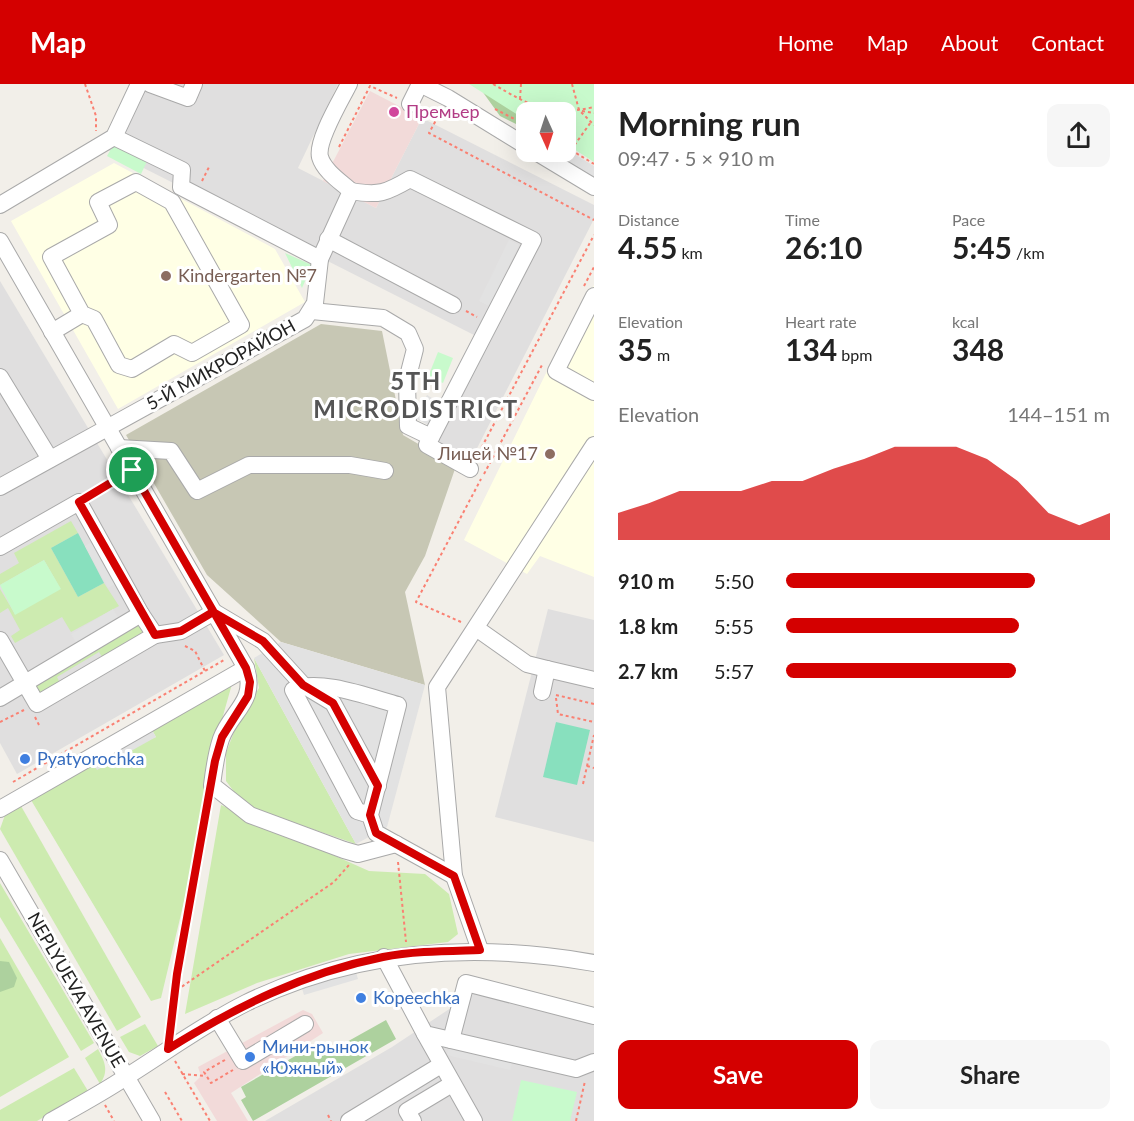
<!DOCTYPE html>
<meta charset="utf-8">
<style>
:root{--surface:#fff;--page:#f6f6f6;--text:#222;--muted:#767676;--accent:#d40000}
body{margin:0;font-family:Lato,sans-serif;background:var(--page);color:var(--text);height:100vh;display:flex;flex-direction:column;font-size:22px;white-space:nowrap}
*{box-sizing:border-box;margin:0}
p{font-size:20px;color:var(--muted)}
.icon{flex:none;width:33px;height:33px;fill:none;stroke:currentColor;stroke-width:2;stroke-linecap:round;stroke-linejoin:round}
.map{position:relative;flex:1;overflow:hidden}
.details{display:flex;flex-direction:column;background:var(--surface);width:540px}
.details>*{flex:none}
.needle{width:39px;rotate:177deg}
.tools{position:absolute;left:516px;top:18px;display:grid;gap:12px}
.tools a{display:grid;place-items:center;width:60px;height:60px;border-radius:12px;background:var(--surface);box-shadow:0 6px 24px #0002;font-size:30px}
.pin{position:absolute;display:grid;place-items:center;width:51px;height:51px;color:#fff;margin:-26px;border:3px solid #fff;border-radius:50%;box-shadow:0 2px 6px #0007}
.round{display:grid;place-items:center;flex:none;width:63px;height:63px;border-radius:12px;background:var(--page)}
.summary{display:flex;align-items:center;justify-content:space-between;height:102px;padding:0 24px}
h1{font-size:33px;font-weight:700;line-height:45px}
.stats{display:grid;grid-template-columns:repeat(3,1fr);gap:9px;height:102px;padding:6px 24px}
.stats div{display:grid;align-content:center}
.stats b{font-size:30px;font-weight:700}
.stats small{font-size:16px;font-weight:400}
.stats p{font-size:16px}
.chart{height:168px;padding:12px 24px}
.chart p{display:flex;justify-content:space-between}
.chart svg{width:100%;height:108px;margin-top:6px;fill:var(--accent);opacity:.7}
.primary-button{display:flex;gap:12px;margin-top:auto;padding:12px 24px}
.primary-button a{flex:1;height:69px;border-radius:12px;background:var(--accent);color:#fff;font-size:24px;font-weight:700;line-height:69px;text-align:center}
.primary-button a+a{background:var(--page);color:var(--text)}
ul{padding:0 24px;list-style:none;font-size:20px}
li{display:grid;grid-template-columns:96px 72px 1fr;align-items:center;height:45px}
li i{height:15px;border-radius:8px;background:var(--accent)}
header{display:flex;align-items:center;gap:36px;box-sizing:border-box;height:84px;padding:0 30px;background:var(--accent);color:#fff}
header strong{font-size:28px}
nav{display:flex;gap:33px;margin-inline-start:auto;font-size:21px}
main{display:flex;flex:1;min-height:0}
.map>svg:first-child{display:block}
</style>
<header>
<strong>Map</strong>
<nav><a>Home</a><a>Map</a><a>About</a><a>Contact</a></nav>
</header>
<main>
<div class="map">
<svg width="594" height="1037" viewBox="0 0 594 1037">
<rect width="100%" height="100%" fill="#f2efe9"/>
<!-- residential -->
<g fill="#e0dfdf">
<polygon points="131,0 338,0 298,84 376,124 422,34 594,121 594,135 470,378 423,354 474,251 104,64"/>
<polygon points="0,197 224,571 17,690 0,659"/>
<polygon points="548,525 594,536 594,758 495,733"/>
<polygon points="475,908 594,939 594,1037 265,1037 392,963"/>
</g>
<!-- commercial -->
<g fill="#f2dad9">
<polygon points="370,7 422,34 376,124 323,97"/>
<polygon points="303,926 312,930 323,949 231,1009 248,1037 217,1037 194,999 201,992 198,983"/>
</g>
<!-- education -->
<g fill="#ffffe5">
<polygon points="114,79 275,165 305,218 118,325 11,137"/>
<polygon points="594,201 594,493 540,472 527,490 464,456 549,283"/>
</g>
<!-- construction -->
<polygon fill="#c7c7b4" points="321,240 382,247 403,351 456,382 425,472 405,508 425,601 281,558 207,491 126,351"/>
<!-- grass -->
<g fill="#cdebb0">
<polygon points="71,437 78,449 51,464 78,513 104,499 119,522 71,548 62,533 15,559 11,552 20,546 8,524 0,529 0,505 15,530 60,504 44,476 0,501 0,490 19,479 14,469"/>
<polygon points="138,534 148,549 104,576 99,568 57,593 61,601 39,615 30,600"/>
<polygon points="254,574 356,760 260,727 241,717 226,697 226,669 237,640 259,604"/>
<polygon points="232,600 211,674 193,780 161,914 151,917 31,716 93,679 156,653 152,646"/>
<polygon points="221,721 369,787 425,790 449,810 458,850 448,858 349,870 257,899 185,930"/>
<polygon points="21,722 141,933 117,947 0,745 5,731"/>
<polygon points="0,799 94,959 81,967 0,833"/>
<polygon points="0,854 69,973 0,1013"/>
<polygon points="145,940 158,962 140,972 129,968 120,953"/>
<path d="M98,965C105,978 109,987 100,1000L85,974Z"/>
<polygon points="74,984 88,1007 37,1037 0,1037 0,1026"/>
</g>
<!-- forest -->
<g fill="#add19e">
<polygon points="482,7 548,28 526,28 526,45 500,32"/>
<polygon points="0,877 9,878 17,894 14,903 0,908"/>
<polygon points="386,936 396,955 253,1037 241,1016 246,1013 241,1003 320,958 327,969"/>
</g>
<!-- park -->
<g fill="#c8facc">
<polygon points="469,0 594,0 594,78 566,60 566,28 526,28 526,36"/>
<polygon points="116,56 149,73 141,90 107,72"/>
<polygon points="285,169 312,181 302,204"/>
<polygon points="438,268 453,274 443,299 428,293"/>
<polygon points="44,476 61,505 15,531 0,501"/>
<polygon points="521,996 577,1008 570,1037 512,1037"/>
</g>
<!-- pitch -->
<g fill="#88e0be">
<polygon points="78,449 104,499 78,513 51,464"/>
<polygon points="556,638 590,646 577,701 543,693"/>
</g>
<!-- parking -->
<g fill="#e2e2e2">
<polygon points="566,65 594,82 594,94 551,68 566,68"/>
<polygon points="509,156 519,161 489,222 479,217"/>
<polygon points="427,311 440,319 428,341 415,334"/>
<polygon points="94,457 117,499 108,504 85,462"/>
<polygon points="113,525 118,533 76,559 71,550"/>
<polygon points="281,558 425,601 387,743 356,760 254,574"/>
<polygon points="152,646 156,653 97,686 93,679"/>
<polygon points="355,885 358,895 304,911 301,901"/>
<polygon points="450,959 513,975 510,986 447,971"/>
</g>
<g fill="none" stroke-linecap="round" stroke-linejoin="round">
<defs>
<g id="minor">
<polyline points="150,0 188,14 194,0"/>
<polyline points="420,0 448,14 526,62"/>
<polyline points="410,20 420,0"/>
<polyline points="114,53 182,86 181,103 320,175"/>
<polyline points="536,68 594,103"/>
<path d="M351,107C379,112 386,109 410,95L533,156L427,361L470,385"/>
<polyline points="0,121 114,53 139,0"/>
<polyline points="328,155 453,221"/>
<path d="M0,157L246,584C257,618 231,627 221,655C216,670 214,685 212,701L250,731L344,766L358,770L396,760"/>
<polyline points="594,212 556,287 594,308"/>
<polyline points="312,227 383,234 408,249 415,265 407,296 408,342 431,353"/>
<polyline points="52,248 82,230 51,173 109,141 98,118 136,98 172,118 241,241 192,269 174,260 132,285 119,281 94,235 82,230"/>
<polyline points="0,293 50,375"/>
<polyline points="119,364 171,367 197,407 249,381 350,381 385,387"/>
<path d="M0,403L305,235L315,219L320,175L351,107C341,98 324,87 320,73C316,57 341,16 349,0"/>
<polyline points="0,463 79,418 141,530 0,614"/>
<polyline points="141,530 155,551 181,547 214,528 263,557 303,601 333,619 378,702"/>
<polyline points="476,544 527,580 547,585"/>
<polyline points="0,556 37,620 155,551"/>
<polyline points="542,608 547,585 594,596"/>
<polyline points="0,725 246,584"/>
<path d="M370,731L398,621C372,614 317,593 293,606L357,727L370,731L376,749L454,792"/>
<polyline points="0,776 152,1037"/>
<polyline points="480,866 454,792 437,603 594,361"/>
<polyline points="384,873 425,950 576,985 594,978"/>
<polyline points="217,934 243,977 305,940"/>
<polyline points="425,950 474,1037"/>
<polyline points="451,956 466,899 594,932"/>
<path d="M51,1037C76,1023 102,1009 126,993C166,968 204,940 246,919C356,865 476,858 594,879"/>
<polyline points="349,1037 441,981"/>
<polyline points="413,1037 407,1027 452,1000"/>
</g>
</defs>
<!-- minor casing -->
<use href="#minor" stroke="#a9a9a9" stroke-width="18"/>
<!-- path -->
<g stroke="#fa8072" stroke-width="2" stroke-dasharray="3 3" stroke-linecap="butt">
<polyline points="85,0 96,32 96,47"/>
<path d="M493,0C531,22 549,33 594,23"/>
<polyline points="572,0 579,26 594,41"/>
<polyline points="520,15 521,0"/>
<polyline points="495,25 526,41"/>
<polyline points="441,27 429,49 594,136"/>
<polyline points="582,27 594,29"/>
<polyline points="339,63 370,2 397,14"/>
<polyline points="566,63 594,80"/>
<polyline points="571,66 591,38"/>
<polyline points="202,97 210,81"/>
<polyline points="584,202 594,183"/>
<polyline points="466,227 477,233"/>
<polyline points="476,374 594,151"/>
<polyline points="484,390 542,281"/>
<polyline points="91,410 120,393"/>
<polyline points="461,538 416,518 481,395"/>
<polyline points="185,562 195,567 205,587"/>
<polyline points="556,611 594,620"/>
<polyline points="556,614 558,630 594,638"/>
<polyline points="35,633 39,641"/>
<polyline points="0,638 24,626"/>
<polyline points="587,682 594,684"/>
<polyline points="13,698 224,576"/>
<polyline points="583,700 594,651"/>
<polyline points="398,778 406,858"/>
<polyline points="177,906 334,798 349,781"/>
<polyline points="170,947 177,890 209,716"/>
<polyline points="225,976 204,988 211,999 233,986"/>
<polyline points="175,977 210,1037"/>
<polyline points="182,990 206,992"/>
<polyline points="165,1008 182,1037"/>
<polyline points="105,1021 114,1037"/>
<polyline points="328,1031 331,1037"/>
<polyline points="576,1037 585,997"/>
</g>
<!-- minor -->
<use href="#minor" stroke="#fff" stroke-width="16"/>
</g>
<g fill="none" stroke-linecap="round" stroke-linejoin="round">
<defs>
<path id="route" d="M132,386L246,584L250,598L248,612L222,653L215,677L177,890L168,965C236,923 303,889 383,873C414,867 448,867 480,866L454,792L376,749L370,731L378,702L333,619L303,601L263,557L213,528L181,547L155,551L79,418L132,386"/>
</defs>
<!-- route casing -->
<use href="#route" stroke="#fff" stroke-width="12"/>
<!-- route -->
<use href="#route" stroke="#d40000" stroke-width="8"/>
</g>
<!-- markers -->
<circle fill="#d1479c" stroke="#fff" stroke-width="2" cx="394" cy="28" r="6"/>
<g fill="#8d6e63" stroke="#fff" stroke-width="2">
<circle cx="166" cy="192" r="6"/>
<circle cx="550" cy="370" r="6"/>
</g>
<g fill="#3f7fe0" stroke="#fff" stroke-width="2">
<circle cx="25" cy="675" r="6"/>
<circle cx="361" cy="914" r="6"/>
<circle cx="250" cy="973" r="6"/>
</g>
<g text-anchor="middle" stroke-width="6" stroke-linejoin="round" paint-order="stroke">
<!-- hotel labels -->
<g font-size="18" fill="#b23c85" stroke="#fff" text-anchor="start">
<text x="406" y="34">Премьер</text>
</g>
<!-- education labels -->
<g font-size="18" fill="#785e54" stroke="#fff" text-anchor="start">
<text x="178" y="198">Kindergarten №7</text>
<text x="538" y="376" text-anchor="end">Лицей №17</text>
</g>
<!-- street labels -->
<g font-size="18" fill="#222" stroke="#fff">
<text transform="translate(221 281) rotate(-29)" y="6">5-Й МИКРОРАЙОН</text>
<text transform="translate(76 906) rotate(60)" y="6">NEPLYUEVA AVENUE</text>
</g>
<!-- shop labels -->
<g font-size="18" fill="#366cbe" stroke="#fff" text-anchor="start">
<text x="37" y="681">Pyatyorochka</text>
<text x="373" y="920">Kopeechka</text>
<text x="262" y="969">Мини-рынок<tspan x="262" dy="21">«Южный»</tspan></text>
</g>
<!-- district labels -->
<g font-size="24" font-weight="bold" letter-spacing="1.5" fill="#555" stroke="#fff">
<text x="416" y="306">5TH<tspan x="416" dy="28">MICRODISTRICT</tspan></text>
</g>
</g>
</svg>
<div class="tools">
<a><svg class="needle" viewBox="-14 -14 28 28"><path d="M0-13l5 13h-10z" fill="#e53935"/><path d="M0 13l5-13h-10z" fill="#767676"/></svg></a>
</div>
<div class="pin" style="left:132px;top:386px;background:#1e9e55"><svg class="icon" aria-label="arrive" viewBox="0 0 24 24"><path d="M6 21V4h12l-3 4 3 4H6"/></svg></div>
</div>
<section class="details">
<div class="summary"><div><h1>Morning run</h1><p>09:47 · 5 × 910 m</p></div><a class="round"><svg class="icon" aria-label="share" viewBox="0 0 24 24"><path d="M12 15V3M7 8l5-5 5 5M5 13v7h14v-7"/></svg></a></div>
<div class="stats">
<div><p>Distance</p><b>4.55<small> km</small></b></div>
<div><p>Time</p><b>26:10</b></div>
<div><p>Pace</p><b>5:45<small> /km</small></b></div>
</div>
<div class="stats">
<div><p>Elevation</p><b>35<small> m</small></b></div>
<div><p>Heart rate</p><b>134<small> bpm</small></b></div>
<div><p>kcal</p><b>348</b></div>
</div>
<div class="chart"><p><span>Elevation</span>144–151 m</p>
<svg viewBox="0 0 160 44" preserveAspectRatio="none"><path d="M0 44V33L10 29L20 24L30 24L40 24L50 20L60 20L70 15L80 11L90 6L100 6L110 6L120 11L130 20L140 33L150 38L160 33V44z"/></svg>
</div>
<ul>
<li><b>910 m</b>5:50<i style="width:77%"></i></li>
<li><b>1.8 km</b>5:55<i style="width:72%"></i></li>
<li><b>2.7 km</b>5:57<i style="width:71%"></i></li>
</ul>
<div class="primary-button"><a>Save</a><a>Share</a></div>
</section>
</main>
